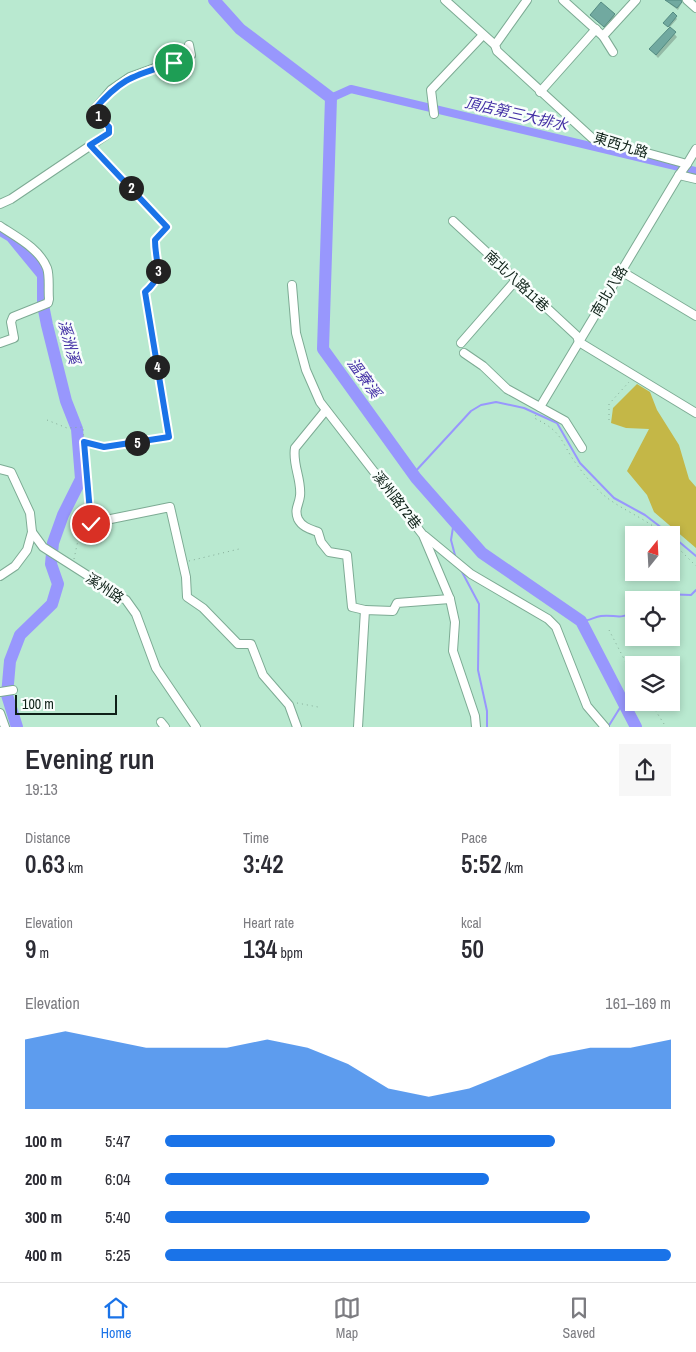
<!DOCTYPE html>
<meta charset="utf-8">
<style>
:root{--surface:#fff;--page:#f7f7f7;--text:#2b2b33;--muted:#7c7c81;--line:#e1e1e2;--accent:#1a73e8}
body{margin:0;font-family:"Archivo Narrow","Noto Sans TC",sans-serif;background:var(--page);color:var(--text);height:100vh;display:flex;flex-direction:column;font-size:19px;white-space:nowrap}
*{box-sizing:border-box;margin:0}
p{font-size:16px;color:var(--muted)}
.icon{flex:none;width:28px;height:28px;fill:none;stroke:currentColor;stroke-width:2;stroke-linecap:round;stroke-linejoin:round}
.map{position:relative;height:727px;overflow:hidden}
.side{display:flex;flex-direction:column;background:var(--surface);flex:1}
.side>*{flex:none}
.needle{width:32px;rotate:18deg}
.fabs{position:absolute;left:625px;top:526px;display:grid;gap:10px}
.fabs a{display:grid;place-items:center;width:55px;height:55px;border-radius:0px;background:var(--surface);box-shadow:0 2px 8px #0003;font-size:25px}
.scale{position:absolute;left:15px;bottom:12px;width:102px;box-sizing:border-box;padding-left:5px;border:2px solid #0d2017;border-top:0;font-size:14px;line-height:18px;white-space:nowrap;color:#0d2017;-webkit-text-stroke:4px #f9fefc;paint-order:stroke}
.pin{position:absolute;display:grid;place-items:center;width:42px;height:42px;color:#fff;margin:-21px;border:2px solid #fff;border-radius:50%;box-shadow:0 1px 5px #0007}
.km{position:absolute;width:25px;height:25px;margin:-12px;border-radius:50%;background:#222;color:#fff;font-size:14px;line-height:25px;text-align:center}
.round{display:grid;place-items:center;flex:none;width:52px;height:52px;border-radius:0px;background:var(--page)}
.overview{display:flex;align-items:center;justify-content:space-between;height:85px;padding:0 25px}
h1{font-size:28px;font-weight:600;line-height:38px}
.metrics{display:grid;grid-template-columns:repeat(3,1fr);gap:8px;height:85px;padding:5px 25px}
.metrics div{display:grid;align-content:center}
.metrics b{font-size:25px;font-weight:600}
.metrics small{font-size:14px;font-weight:400}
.metrics p{font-size:14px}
.chart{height:140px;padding:10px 25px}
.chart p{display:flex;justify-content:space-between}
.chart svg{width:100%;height:90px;margin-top:5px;fill:var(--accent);opacity:.7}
ul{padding:0 25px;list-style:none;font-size:16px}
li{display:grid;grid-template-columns:80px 60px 1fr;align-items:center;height:38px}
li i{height:12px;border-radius:6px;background:var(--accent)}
.tabs{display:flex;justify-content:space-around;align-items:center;height:70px;border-top:1px solid var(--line);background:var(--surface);font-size:14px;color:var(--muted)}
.tabs a{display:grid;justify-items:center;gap:2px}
.tabs .current{color:var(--accent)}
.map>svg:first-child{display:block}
</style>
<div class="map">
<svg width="696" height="727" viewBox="0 0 696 727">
<rect width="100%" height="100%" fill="#b9e9d0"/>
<!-- green -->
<polygon fill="#c4b747" points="637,384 650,392 657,410 679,445 689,479 696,487 696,548 654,512 647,495 627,471 649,429 626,428 611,423 613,408"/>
<!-- shadow -->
<g fill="#0003">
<polygon points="669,0 681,0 682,2 678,10 670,4"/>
<polygon points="601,3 616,17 605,28 591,15"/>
<polygon points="673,14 677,19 669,28 677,37 658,58 651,50 670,28 666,25"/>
</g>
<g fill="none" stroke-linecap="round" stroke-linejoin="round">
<!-- stream -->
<g stroke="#9897fd" stroke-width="2">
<polyline points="413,474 471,411 481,405 496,402 524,408 557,423 580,463 614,498 645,515 671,535"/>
<polyline points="454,521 451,540 456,559"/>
<polyline points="671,535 696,556"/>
<polyline points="461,570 479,604 478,670 487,711 487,727"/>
<polyline points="655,600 662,594 691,595 696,590"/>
<path d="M581,621C589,621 594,617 601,616C615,614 616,620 634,613"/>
<polyline points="608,727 623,703"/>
</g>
<!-- canal -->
<polyline stroke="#9897fd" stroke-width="8" points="331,98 351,89 696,171"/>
<!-- river -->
<g stroke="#9897fd" stroke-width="12">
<polyline points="214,0 240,29 331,98 323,349 416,478 482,553 581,621 636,727"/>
<polyline points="1,230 11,236 43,275 43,305 47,325 66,401 77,429 81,479 63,515 53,543 51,564 58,584 52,604 20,635 10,661 7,695 17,727"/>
</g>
</g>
<!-- building -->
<g fill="#71a9a0" stroke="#548b82">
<polygon points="665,0 681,0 682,2 677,8"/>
<polygon points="601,2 615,14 604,27 590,15"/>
<polygon points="673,12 677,16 668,27 663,23"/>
<polygon points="670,27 676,32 656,55 649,49"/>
</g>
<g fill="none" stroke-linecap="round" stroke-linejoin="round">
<defs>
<g id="minor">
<polyline points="445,0 495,45"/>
<polyline points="527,0 495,45 497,51 592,138 687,164 679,175 696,179"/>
<polyline points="563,0 603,36 613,52"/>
<polyline points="687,0 696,8"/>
<polyline points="603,36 636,0"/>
<polyline points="540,92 596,29"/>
<polyline points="434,114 431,90 483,35"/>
<polyline points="687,164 696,149"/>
<polyline points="0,204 11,199 109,133 109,127 94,113 94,110 111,90 130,77 191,55 189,45"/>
<polyline points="453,221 577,336 579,342 696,413"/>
<path d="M0,226C16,237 39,248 47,268C50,276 48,290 49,299L48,303L13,317L11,322L14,338L0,343"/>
<polyline points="621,271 696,316"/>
<polyline points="292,285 296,333 306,370 320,402 423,535 450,599 455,622 453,651 475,716 476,727"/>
<polyline points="461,343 516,280"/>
<polyline points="464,353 483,366 507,389 565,421 582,448"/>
<polyline points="540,407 679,175"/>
<path d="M326,410L295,448C292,464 302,480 300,496C299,505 294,509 298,519C302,527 310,529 318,532L321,542L329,552L347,555L352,607L365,610"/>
<polyline points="0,469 11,472 30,513 32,532 43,547 126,600 136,614 156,668 196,727"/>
<polyline points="91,523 170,507 186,577 187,597 203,608 238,644 251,644 263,675 289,705 297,727"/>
<polyline points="425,536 471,574 548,619 556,627 587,706 605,727"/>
<polyline points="0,576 15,566 27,550 32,532"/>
<polyline points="0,692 13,690"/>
<polyline points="0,713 5,727"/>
<polyline points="161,722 165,727"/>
<polyline points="358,727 365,610 393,611 397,603 450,599"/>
</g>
</defs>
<!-- minor casing -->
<use href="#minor" stroke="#7dab94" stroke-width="10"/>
<!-- path -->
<g stroke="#85ac98" stroke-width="1" stroke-dasharray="1 4" stroke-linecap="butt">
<path d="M536,415L534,418C564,432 560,442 577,465C585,476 596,489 606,497C624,511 647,519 664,535"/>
<polyline points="47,420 67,428 83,427 90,516"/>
<polyline points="609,420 609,404 629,382"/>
<path d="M84,442L104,447L169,437L145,292C166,273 155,264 155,240L167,227L96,151"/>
<polyline points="671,541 696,566"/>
<polyline points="74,559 81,526 85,525"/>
<polyline points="189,561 239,549"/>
<polyline points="609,630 634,678"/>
<polyline points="650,702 666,727"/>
<polyline points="297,703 318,707"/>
</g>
<!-- minor -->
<use href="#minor" stroke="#fff" stroke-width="8"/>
</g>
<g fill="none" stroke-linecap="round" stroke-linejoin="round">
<defs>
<path id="route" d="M91,524L84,442L104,447L169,437L145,292C166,274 155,265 155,240L167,227L90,145L109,133V127L94,113V110C122,77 134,76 174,63"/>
</defs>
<!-- route casing -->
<use href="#route" stroke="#fff" stroke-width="10"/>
<!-- route -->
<use href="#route" stroke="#1a73e8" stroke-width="6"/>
</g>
<g text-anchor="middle" stroke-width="5" stroke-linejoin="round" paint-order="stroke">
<!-- street labels -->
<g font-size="14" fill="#0d2017" stroke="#f9fefc">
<text transform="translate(621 145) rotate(17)" y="5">東西九路</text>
<text transform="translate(517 281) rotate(43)" y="5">南北八路11巷</text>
<text transform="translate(609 291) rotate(-59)" y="5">南北八路</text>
<text transform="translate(397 500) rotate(52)" y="5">溪州路72巷</text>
<text transform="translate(105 588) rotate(34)" y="5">溪州路</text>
</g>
<!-- water labels -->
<g font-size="15" font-style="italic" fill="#4330a5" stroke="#f9fefc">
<text transform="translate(516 114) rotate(13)" y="5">頂店第三大排水</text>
<text transform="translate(69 342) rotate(75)" y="5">溪洲溪</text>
<text transform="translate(364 378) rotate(54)" y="5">溫寮溪</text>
</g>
</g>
</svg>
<div class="fabs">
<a><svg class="needle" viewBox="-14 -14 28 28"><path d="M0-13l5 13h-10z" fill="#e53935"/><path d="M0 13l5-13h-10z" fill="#7c7c81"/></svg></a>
<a><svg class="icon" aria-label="locate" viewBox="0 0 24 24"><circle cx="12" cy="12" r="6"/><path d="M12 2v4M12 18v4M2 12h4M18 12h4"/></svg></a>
<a><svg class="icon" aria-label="layers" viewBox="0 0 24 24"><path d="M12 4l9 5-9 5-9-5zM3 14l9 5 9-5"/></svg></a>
</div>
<div class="scale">100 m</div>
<div class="pin" style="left:174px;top:63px;background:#1e9e55"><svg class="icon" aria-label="arrive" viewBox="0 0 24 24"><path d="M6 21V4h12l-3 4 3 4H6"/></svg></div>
<div class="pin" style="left:91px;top:524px;background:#d93025"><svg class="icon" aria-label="check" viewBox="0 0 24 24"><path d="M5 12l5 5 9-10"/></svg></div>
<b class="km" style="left:98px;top:116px">1</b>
<b class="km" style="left:131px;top:188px">2</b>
<b class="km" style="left:158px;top:271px">3</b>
<b class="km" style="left:157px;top:367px">4</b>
<b class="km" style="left:137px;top:443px">5</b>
</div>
<section class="side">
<div class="overview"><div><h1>Evening run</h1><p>19:13</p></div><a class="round"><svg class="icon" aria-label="share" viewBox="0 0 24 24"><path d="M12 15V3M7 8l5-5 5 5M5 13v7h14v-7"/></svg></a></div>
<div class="metrics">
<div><p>Distance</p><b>0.63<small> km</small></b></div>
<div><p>Time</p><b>3:42</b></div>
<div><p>Pace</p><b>5:52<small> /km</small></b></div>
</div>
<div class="metrics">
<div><p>Elevation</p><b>9<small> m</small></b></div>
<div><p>Heart rate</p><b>134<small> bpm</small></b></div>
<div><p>kcal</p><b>50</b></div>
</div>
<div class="chart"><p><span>Elevation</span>161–169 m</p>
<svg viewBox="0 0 160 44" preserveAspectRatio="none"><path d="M0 44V10L10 6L20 10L30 14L40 14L50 14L60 10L70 14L80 22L90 34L100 38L110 34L120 26L130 18L140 14L150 14L160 10V44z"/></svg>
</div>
<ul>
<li><b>100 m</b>5:47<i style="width:77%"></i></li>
<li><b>200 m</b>6:04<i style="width:64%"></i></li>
<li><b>300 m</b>5:40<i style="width:84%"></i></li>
<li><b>400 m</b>5:25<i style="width:100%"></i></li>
</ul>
</section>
<nav class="tabs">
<a class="current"><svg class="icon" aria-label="home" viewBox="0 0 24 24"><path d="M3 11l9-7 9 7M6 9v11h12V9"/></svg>Home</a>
<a><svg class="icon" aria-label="map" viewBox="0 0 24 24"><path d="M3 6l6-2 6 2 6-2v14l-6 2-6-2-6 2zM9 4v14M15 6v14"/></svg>Map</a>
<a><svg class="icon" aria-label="saved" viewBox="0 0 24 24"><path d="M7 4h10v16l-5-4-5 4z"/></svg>Saved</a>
</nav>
